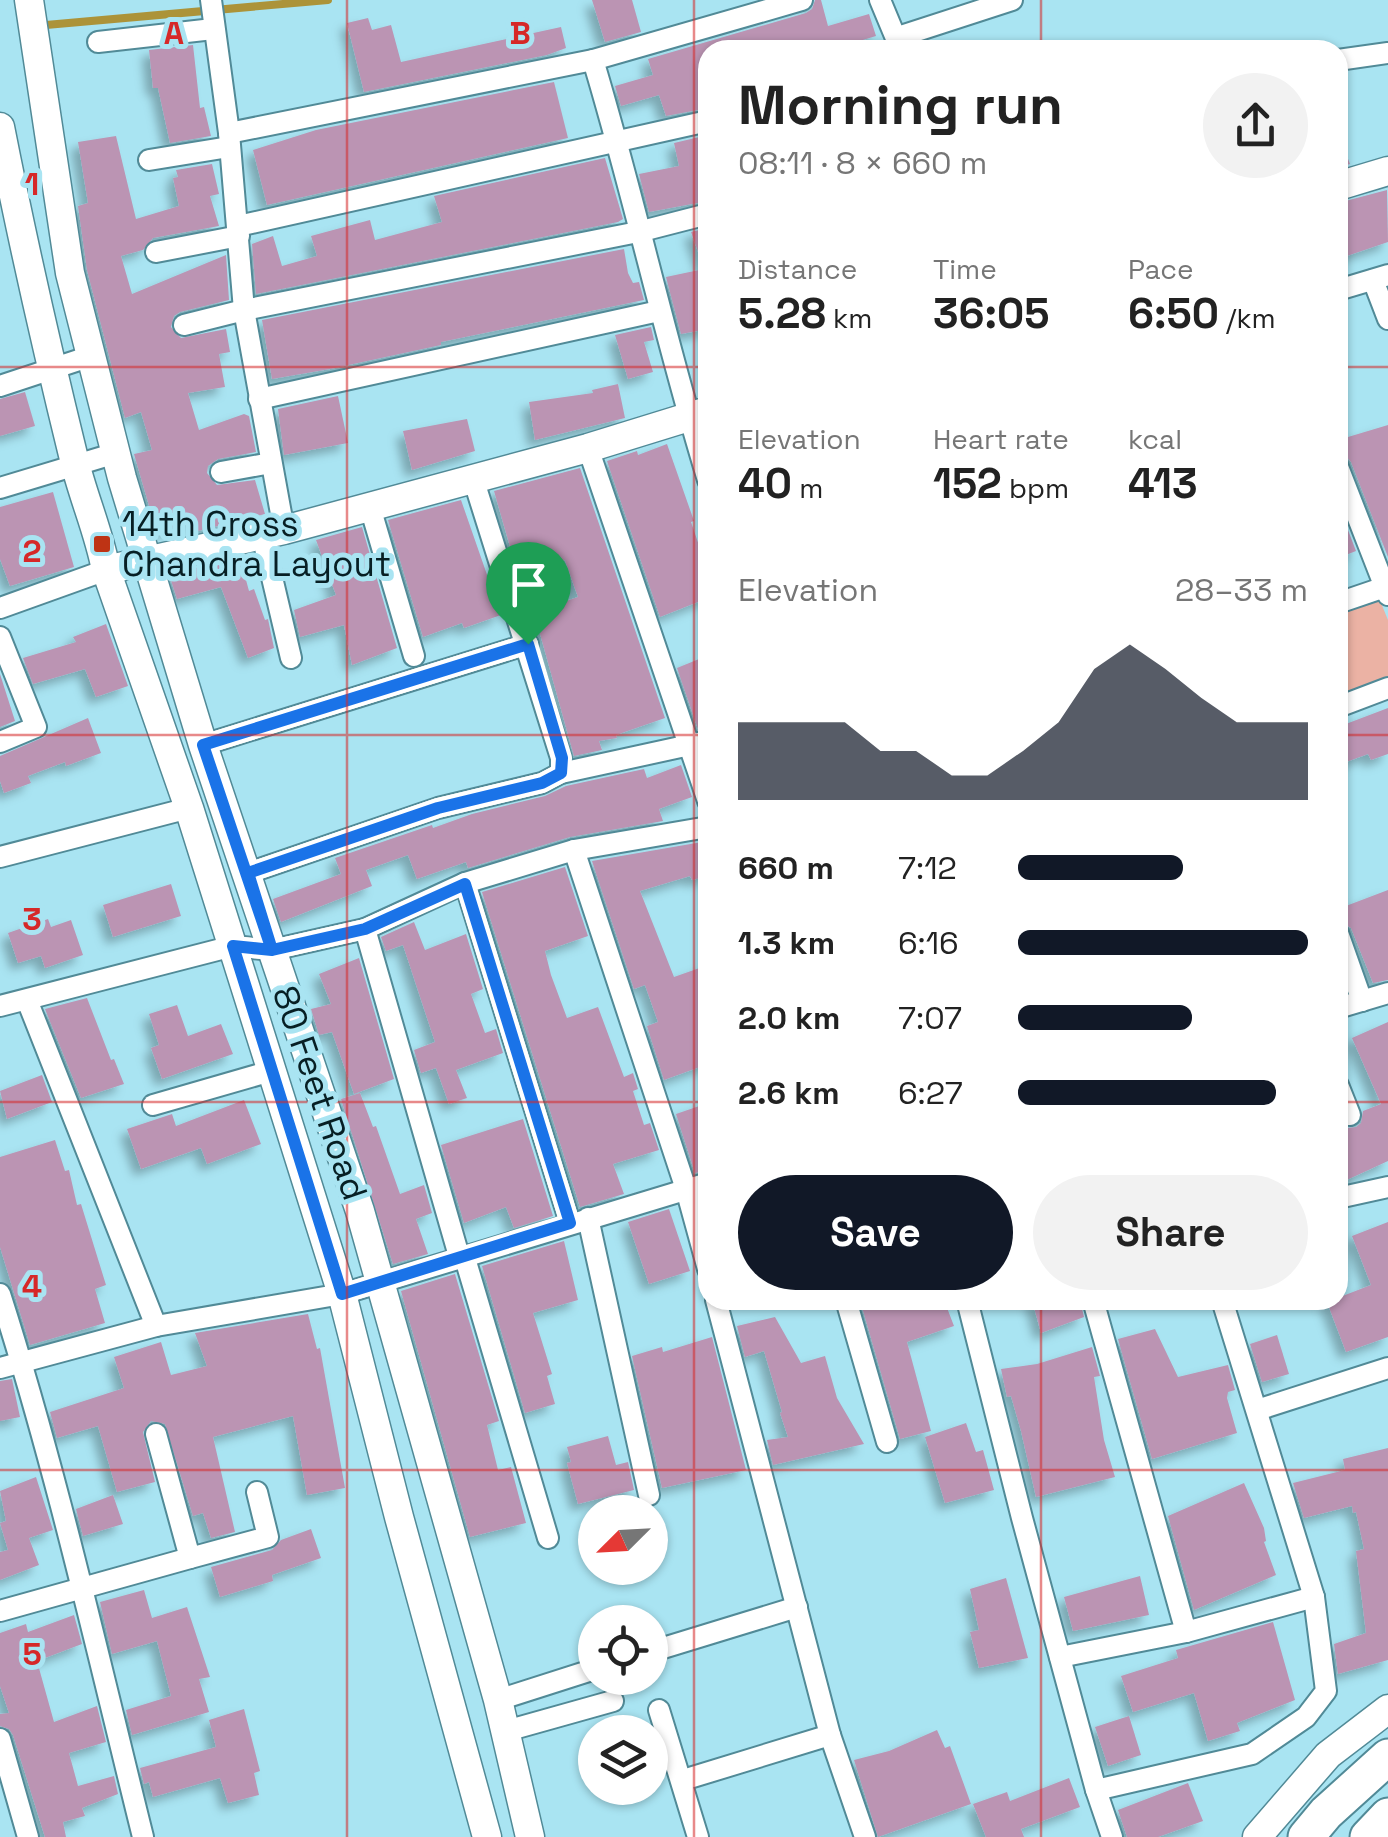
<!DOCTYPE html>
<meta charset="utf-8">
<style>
:root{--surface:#fff;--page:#f2f2f2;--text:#222;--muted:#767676;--accent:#111827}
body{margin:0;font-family:"Space Grotesk",sans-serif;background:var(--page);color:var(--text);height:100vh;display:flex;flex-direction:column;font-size:38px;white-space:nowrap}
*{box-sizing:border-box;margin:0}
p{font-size:32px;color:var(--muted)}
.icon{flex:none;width:55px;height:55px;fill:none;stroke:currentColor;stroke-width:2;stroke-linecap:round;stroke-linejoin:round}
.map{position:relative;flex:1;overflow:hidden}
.drawer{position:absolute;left:698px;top:40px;width:650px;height:1270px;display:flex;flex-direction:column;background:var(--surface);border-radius:30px;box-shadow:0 2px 8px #0004}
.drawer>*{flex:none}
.needle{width:65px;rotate:246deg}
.buttons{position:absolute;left:578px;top:1495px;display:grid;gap:20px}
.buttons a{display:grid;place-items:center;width:90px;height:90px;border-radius:50%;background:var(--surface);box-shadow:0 2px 8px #0004;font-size:50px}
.pin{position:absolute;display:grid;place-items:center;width:85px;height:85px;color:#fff;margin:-102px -42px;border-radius:50% 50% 50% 0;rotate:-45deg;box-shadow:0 0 10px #0007}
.pin .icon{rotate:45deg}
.round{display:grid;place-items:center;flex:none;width:105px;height:105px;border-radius:52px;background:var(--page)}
.head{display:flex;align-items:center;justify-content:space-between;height:170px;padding:0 40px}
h1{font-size:55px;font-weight:600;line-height:75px}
.stats{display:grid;grid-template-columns:repeat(3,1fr);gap:15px;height:170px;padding:10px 40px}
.stats div{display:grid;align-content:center}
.stats b{font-size:42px;font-weight:600}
.stats small{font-size:28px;font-weight:400}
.stats p{font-size:28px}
.chart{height:280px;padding:20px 40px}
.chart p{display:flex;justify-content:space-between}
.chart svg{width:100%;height:180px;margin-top:10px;fill:var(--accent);opacity:.7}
.button{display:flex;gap:20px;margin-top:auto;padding:20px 40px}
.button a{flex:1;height:115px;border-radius:60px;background:var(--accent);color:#fff;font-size:40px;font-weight:600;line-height:115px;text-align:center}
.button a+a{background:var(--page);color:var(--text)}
ul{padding:0 40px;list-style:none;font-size:32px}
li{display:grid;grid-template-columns:160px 120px 1fr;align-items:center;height:75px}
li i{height:25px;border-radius:12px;background:var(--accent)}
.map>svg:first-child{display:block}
</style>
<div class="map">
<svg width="1388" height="1837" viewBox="0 0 1388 1837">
<defs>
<filter id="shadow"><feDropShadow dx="-7" dy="7" stdDeviation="5" flood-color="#0004"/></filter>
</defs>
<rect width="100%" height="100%" fill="#a9e4f2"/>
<!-- green -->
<polygon fill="#ebb2a4" points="1379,598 1388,620 1388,678 1338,697 1338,612"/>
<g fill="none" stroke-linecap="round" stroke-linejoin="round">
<!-- stream -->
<polyline stroke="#ac9339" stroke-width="8" points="46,25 328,0"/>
</g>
<!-- building -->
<g fill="#bb94b3" filter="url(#shadow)">
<polygon points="592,0 632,0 641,32 605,42"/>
<polygon points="815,0 821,0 828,26 869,14 876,36 829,50 708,50 708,108 666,116 659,95 621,106 615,86 653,75 648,59 806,13 812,9"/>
<polygon points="368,18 372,30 391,25 401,62 561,27 566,48 547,55 364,92 347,23"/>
<polygon points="193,45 200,108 204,107 211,136 170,143 158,88 153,88 149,50"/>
<polygon points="554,82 568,138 267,205 253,150 316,130"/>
<polygon points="708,135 708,201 649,212 639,174 679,166 674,143"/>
<polygon points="116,136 136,219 179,206 173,178 178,177 176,170 212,164 219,194 210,196 219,226 153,238 143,250 121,256 132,294 226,255 229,300 180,312 174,316 171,327 181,338 226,329 230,352 219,354 225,387 188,393 199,430 244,414 249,416 256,452 218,459 208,466 207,473 217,485 255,480 265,514 194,532 191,521 157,533 134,454 152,450 141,412 125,418 87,270 78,206 88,203 78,142"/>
<polygon points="1338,138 1340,138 1350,164 1338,168"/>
<polygon points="605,158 623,219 618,222 256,294 252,244 273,236 282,266 317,256 311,236 370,220 375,240 442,222 434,196"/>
<polygon points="1387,190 1388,242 1338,259 1338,203"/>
<polygon points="708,228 708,270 705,271 691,232"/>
<polygon points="624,249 628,273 633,283 639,282 644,300 441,342 441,345 330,369 272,379 262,320"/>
<polygon points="699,270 708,329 681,334 666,277"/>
<polygon points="651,327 654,340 644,342 653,372 628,379 615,335"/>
<polygon points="618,384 625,418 535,440 529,402 593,393 592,390"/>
<polygon points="25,392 35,426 0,436 0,399"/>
<polygon points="338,396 348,443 284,455 278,409"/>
<polygon points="467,419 475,451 412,470 403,431"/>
<polygon points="1388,425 1388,557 1351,462 1346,456 1338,454 1338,440"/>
<polygon points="667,444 694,521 691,522 708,572 708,598 660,617 607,461 637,451 638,455"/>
<polygon points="580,468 665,718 616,735 617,738 599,741 602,750 574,756 534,612 578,597 565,560 519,578 494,491"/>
<polygon points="53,492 74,567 10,586 0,559 0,507"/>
<polygon points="461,500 501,615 464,628 462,623 423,637 388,520"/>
<polygon points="1338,504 1356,551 1338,558"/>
<polygon points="362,527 397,648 352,665 344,625 300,637 294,610 336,595 316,540"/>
<polygon points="240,558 249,591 254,589 265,620 268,619 274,648 248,658 221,587 177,599 169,574"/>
<polygon points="106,624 128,686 96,697 85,669 33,684 23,658 76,642 73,637"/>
<polygon points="699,659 708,681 708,728 698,729 677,668"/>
<polygon points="0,674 15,721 0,727"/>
<polygon points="1388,708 1388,754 1371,760 1368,754 1338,765 1338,727"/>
<polygon points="88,718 101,753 66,766 65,762 28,776 31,783 4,793 0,781 0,756"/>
<polygon points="681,765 692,797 659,809 663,821 570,837 468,868 466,862 417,879 408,855 366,870 372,886 281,922 273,899 341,874 335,858 432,825 433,828 472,814 545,796 566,786 644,769 647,778"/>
<polygon points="708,841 708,876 692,880 690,876 640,891 674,977 708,965 708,1064 664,1080 647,1026 658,1022 645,985 634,989 592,861"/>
<polygon points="565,867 588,936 545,951 551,975 567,1018 598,1007 624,1077 633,1073 638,1089 633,1091 644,1125 650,1123 659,1150 613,1164 624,1194 580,1207 482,892"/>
<polygon points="171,884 181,916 113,937 103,905"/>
<polygon points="1388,890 1388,980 1373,983 1351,928 1338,920 1338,909"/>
<polygon points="48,919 51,927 71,920 83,955 45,968 41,956 18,963 8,933"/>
<polygon points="414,922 425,950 466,934 483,989 471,994 485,1033 496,1029 503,1053 456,1070 467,1098 449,1104 436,1068 421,1073 420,1070 414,1050 435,1042 403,945 386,951 381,937"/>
<polygon points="359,958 394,1079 354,1094 332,1032 319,1035 311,1009 331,1004 319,974"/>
<polygon points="87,998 111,1060 114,1059 124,1084 81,1098 45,1009"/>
<polygon points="177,1005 188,1036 221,1024 233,1054 162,1079 151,1048 159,1045 149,1014"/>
<polygon points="1388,1022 1388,1161 1338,1184 1338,1122 1347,1128 1356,1127 1361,1123 1363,1111 1381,1104 1352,1038"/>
<polygon points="42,1075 52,1102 7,1119 0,1091"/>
<polygon points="360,1093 373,1127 376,1126 400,1194 424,1185 432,1213 416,1219 428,1254 393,1264 341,1099"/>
<polygon points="244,1100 261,1144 207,1164 201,1148 141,1169 127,1129 172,1114 176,1126"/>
<polygon points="708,1103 708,1170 695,1173 676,1114"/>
<polygon points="523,1119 553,1216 514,1228 506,1207 464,1223 441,1145"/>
<polygon points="55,1140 65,1171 69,1170 77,1205 81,1204 106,1285 95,1289 105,1323 30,1345 0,1247 0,1157"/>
<polygon points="669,1209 690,1271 649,1284 628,1222"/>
<polygon points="1388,1222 1388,1337 1346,1352 1327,1302 1371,1285 1352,1236"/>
<polygon points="564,1241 578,1300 533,1313 552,1374 547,1376 555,1404 525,1413 482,1266"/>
<polygon points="455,1274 499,1421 487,1425 498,1470 511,1467 526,1523 470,1537 401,1291"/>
<polygon points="860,1300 944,1300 954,1326 907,1342 931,1431 900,1439"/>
<polygon points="1032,1300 1080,1300 1084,1317 1041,1333"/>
<polygon points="308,1314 317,1349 320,1348 345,1488 307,1495 293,1416 213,1437 235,1532 211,1538 203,1513 193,1516 165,1424 151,1421 143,1432 155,1482 117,1492 98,1426 57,1438 50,1412 124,1388 114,1357 161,1342 171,1375 207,1366 195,1333"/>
<polygon points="775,1317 801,1363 825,1356 837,1398 864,1444 773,1465 767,1440 788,1437 780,1413 782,1412 764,1351 745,1357 737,1326"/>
<polygon points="1155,1329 1178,1377 1228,1365 1235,1390 1228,1392 1227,1398 1237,1433 1152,1459 1118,1339"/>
<polygon points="1277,1335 1289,1374 1262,1382 1250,1344"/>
<polygon points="712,1337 746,1470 662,1488 632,1356 662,1347 663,1352"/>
<polygon points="1092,1347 1100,1376 1094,1377 1104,1440 1115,1477 1036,1497 1021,1431 1011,1396 1007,1397 1001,1369 1037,1364"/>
<polygon points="12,1379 20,1417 0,1421 0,1381"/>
<polygon points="966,1423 976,1452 983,1450 994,1490 945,1503 925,1437"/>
<polygon points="608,1436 616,1465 628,1462 634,1490 578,1504 567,1463 571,1462 567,1447"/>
<polygon points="1388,1448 1388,1660 1338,1674 1334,1644 1366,1633 1356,1551 1364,1549 1356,1512 1353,1513 1352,1506 1304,1518 1293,1483 1345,1470 1343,1459"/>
<polygon points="36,1477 53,1530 29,1538 39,1565 0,1580 0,1552 8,1550 0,1523 6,1521 0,1491"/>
<polygon points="1244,1483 1264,1528 1266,1541 1264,1542 1276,1575 1194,1610 1168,1516"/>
<polygon points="113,1495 123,1524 83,1536 76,1509"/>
<polygon points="311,1529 321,1558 272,1575 273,1581 220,1597 211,1567 272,1550 281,1540"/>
<polygon points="1140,1576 1149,1615 1073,1631 1064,1597"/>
<polygon points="1006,1578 1028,1658 979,1668 970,1632 979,1630 970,1589"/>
<polygon points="144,1590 152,1618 187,1607 210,1677 199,1679 209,1712 132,1735 126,1710 171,1696 157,1641 112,1654 100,1602"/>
<polygon points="74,1615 82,1644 37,1661 54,1722 97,1706 106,1742 69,1753 78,1786 114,1776 118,1794 82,1808 85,1816 63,1822 66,1837 45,1837 13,1735 9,1729 0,1726 0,1714 9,1713 0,1686 0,1633 26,1624 28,1632"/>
<polygon points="1273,1622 1295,1700 1237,1723 1240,1731 1208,1741 1194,1693 1133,1712 1121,1676 1178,1658 1176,1650"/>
<polygon points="244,1709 260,1771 254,1773 259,1795 228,1803 220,1778 153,1797 149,1782 144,1784 140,1768 216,1747 209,1720"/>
<polygon points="1129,1716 1141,1755 1108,1766 1095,1727"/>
<polygon points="937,1730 945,1748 950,1746 971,1804 878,1837 854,1760 889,1751"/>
<polygon points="1069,1778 1080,1807 1021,1829 1024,1837 986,1837 973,1804 1007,1792 1010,1801"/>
<polygon points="1188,1783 1203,1821 1158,1837 1127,1837 1118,1810"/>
</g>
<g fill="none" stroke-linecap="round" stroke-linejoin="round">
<defs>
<g id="street">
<polyline points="211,0 229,133 244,310 284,530"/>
<polyline points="880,0 900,48"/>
<polyline points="898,37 1012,0"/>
<polyline points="98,42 213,29"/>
<polyline points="1338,60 1388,53"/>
<polyline points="229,133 593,60"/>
<polyline points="149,160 229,147"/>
<polyline points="238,226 708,121"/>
<polyline points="156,252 239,236"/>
<polyline points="1373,280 1388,319"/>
<polyline points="1338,290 1388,275"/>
<polyline points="184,325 244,310 638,232 708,214"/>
<polyline points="0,386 91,356"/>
<polyline points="259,399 659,311"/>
<polyline points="588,448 708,801"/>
<polyline points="1338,467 1388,595"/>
<polyline points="221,472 271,463"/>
<polyline points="473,478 561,758 561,773"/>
<path d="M708,480C665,341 635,199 593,60L802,0"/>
<polyline points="0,488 116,453"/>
<polyline points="370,507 414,656"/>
<polyline points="262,535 291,658"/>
<polyline points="1338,603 1388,586"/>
<polyline points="0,608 106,570"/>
<polyline points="0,637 36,727 0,742"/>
<polyline points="1338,707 1388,688"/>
<polyline points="203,745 528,644"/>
<polyline points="574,850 686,1189 708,1269"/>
<polyline points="0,857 189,808"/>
<polyline points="248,873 438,808 542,783 561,773 708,741"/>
<polyline points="465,883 570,1223"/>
<polyline points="1338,933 1362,1001"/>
<polyline points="27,1000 156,1326"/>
<polyline points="0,1006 233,946 272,950 365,929"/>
<polyline points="1338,1008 1388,993"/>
<polyline points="1338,1085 1350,1115"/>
<polyline points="153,1105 271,1071"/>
<polyline points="1338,1198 1388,1187"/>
<polyline points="588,1218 649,1495"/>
<polyline points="464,1255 548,1538"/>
<polyline points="459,1256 365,929 465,883 574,850 708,827"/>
<path d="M0,1294C57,1472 98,1656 143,1837"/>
<polyline points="716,1300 830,1735 865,1837"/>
<polyline points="846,1300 887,1442"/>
<polyline points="967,1300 1022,1518 1096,1790 1112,1837"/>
<polyline points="1093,1300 1186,1632"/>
<polyline points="0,1368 156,1326 342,1294 708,1183"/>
<polyline points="1257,1410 1388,1368"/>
<polyline points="190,1558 268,1537 257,1492"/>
<polyline points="0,1611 190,1558 156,1434"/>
<polyline points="650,1652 797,1607"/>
<polyline points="1060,1657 1186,1632 1314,1597"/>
<polyline points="498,1700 595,1669"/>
<polyline points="659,1710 698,1837"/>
<polyline points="506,1731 613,1701"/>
<polyline points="0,1739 28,1837"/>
<polyline points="683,1780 830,1735"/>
<polyline points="1096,1790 1252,1754 1306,1717 1326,1691 1314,1597 1222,1300"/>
</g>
<g id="secondary">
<polyline points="29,0 70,273 122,478 203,745 360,1211 498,1700 530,1837"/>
<path d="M0,127C22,239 47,349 74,459C83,497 99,532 106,570L189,808L342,1294L399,1517L487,1837"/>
<polyline points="1338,186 1388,171"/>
<polyline points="106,570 284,530 588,448 708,411"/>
<polyline points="1257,1837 1328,1755 1388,1709"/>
</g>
<g id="highway">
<polyline points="1306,1837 1326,1813 1388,1757"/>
<polyline points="1368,1837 1388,1816"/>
</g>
</defs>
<!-- street casing -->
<use href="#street" stroke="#518a97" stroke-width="24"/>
<!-- secondary casing -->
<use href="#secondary" stroke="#518a97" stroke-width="31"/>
<!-- highway casing -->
<use href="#highway" stroke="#518a97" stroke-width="39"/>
<!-- street -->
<use href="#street" stroke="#fff" stroke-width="20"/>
<!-- secondary -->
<use href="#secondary" stroke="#fff" stroke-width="28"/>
<!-- highway -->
<use href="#highway" stroke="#fff" stroke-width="35"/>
</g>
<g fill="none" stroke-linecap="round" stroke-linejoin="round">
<defs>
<polyline id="route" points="528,644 562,758 561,773 542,783 438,808 248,873 272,950 233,946 342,1294 570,1223 465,884 365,929 272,950 203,745 528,644"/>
</defs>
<!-- route casing -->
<use href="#route" stroke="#fff" stroke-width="20"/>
<!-- route -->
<use href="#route" stroke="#1a73e8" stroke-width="12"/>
</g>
<!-- grid -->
<path fill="none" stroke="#d62828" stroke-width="2.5" stroke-opacity="0.55" d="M347,0V1837M694,0V1837M1041,0V50M0,367H708M1338,367H1388M0,735H708M1338,735H1388M0,1102H708M1338,1102H1388M1041,1300V1837M0,1470H1388"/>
<!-- markers -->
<rect fill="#be3314" stroke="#a9e4f2" stroke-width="4" x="92" y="534" width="20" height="20" rx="5"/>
<g text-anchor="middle" stroke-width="10" stroke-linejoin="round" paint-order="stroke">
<!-- poi labels -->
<g font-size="35" fill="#071f24" stroke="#a9e4f2" text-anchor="start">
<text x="122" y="536">14th Cross<tspan x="122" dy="40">Chandra Layout</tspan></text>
</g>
<!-- street labels -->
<g font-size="35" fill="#071f24" stroke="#a9e4f2">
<text transform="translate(320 1093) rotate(71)" y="12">80 Feet Road</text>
</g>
</g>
<g font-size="32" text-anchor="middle" font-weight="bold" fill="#d62828" stroke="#a9e4f2" stroke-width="10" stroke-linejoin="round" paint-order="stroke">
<text x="174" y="44">A</text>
<text x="520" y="44">B</text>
<text x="32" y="195">1</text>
<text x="32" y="562">2</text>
<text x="32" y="930">3</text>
<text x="32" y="1297">4</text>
<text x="32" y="1665">5</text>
</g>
</svg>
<div class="buttons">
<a><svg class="needle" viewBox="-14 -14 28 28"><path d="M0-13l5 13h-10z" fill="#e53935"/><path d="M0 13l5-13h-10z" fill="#767676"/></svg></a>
<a><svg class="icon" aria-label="locate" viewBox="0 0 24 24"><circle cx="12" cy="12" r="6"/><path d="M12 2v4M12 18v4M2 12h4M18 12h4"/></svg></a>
<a><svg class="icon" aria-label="layers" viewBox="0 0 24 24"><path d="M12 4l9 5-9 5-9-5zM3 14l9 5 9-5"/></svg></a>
</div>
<div class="pin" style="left:528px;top:644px;background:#1e9e55"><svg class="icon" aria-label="arrive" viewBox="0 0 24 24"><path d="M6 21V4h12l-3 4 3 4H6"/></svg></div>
<section class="drawer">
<div class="head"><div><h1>Morning run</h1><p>08:11 · 8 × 660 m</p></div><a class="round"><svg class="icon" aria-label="share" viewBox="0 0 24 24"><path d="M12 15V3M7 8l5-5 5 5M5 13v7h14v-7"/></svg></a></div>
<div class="stats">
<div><p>Distance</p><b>5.28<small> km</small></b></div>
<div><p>Time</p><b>36:05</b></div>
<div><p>Pace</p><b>6:50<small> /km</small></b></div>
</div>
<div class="stats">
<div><p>Elevation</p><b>40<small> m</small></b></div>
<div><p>Heart rate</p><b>152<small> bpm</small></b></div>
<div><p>kcal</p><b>413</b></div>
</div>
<div class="chart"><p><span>Elevation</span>28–33 m</p>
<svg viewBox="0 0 160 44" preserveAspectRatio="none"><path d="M0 44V25L10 25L20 25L30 25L40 32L50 32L60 38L70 38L80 32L90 25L100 12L110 6L120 12L130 19L140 25L150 25L160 25V44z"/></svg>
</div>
<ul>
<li><b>660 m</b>7:12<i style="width:57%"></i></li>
<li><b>1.3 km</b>6:16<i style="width:100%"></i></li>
<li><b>2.0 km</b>7:07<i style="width:60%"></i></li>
<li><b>2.6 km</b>6:27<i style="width:89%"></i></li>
</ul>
<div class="button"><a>Save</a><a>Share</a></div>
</section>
</div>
